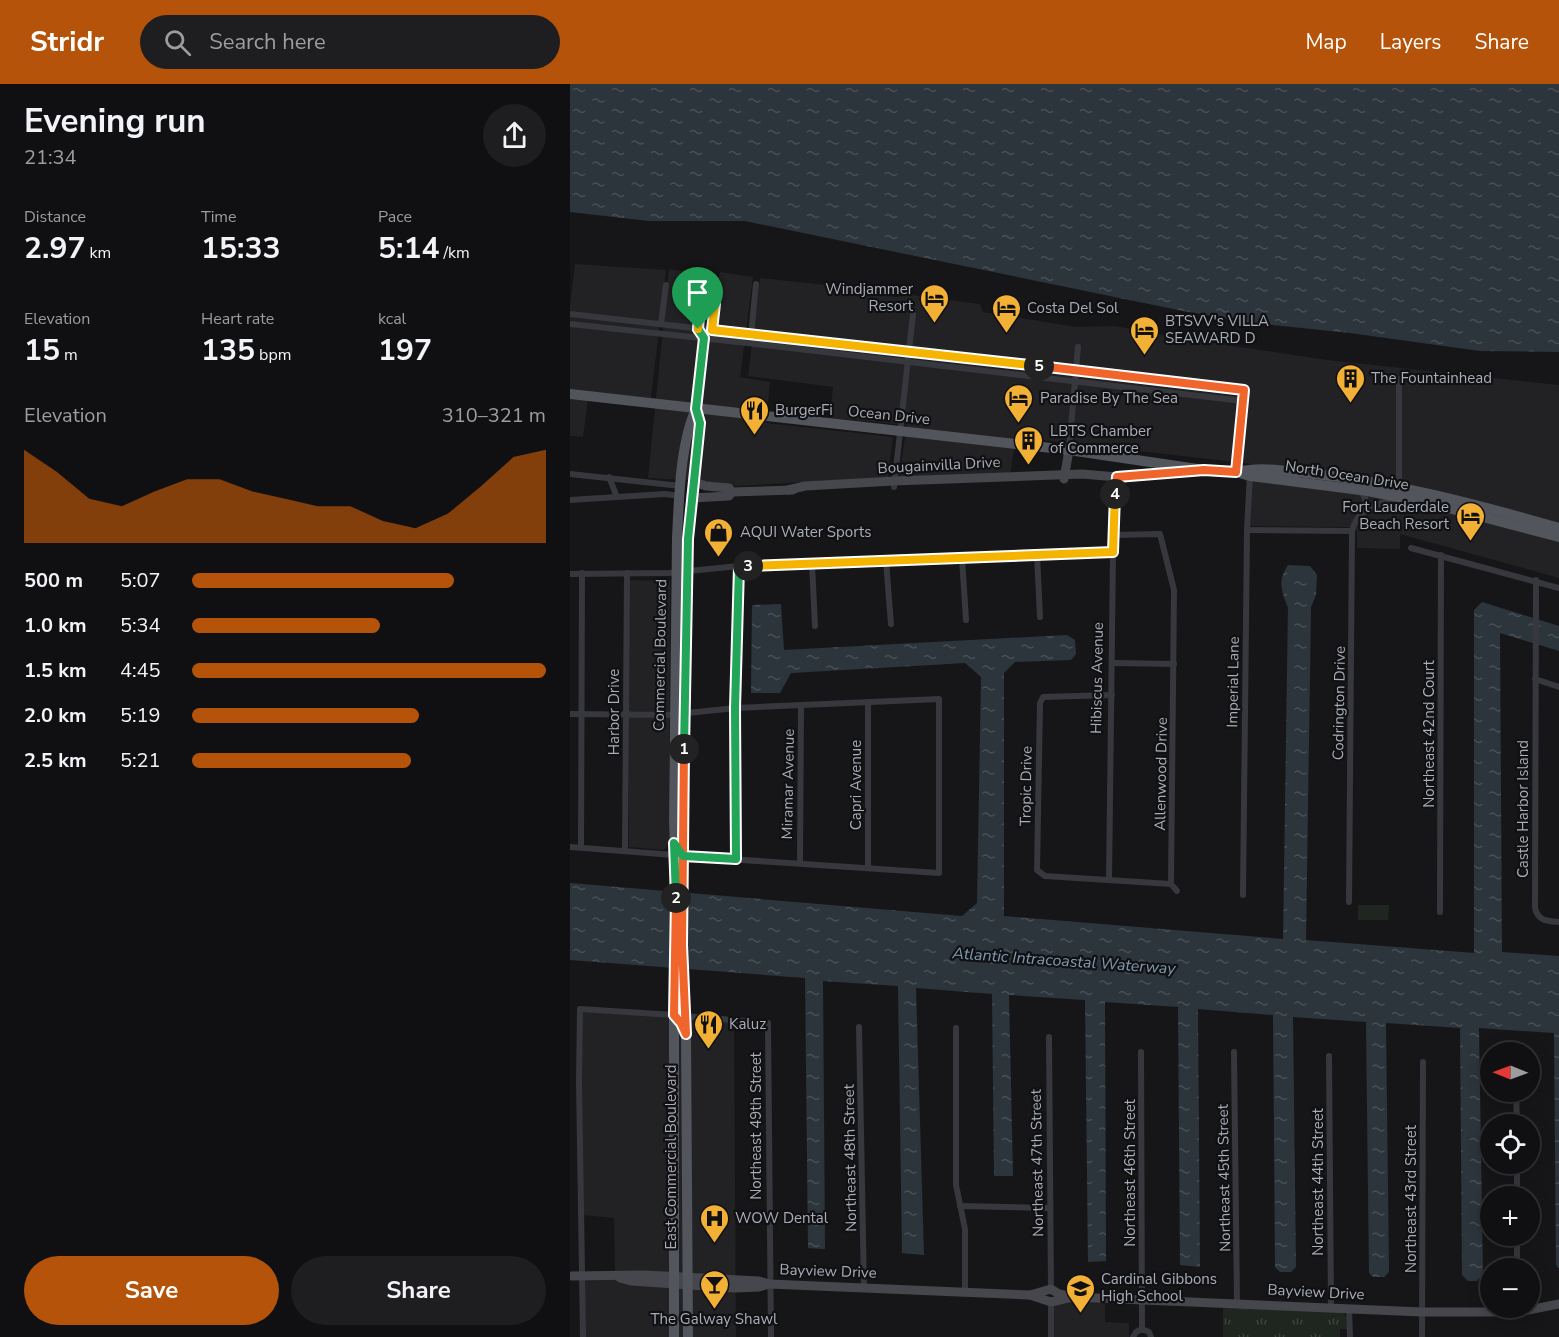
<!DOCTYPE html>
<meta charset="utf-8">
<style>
:root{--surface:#101012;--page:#1e1e20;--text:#f1f3f6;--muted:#9c9d9f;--line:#303032;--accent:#b45309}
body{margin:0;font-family:"Nunito Sans",sans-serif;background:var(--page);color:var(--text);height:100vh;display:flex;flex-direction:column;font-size:22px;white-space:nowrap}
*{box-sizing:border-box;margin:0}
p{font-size:20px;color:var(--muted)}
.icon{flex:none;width:33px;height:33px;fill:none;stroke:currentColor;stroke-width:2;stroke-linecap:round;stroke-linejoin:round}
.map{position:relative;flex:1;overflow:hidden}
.side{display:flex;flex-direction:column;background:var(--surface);width:570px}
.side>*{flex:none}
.needle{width:39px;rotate:271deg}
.fabs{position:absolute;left:910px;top:958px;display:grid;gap:12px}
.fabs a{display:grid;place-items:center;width:60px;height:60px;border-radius:50%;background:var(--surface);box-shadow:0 3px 15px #0003,0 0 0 2px var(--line);font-size:30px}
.pin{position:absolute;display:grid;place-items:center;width:51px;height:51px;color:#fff;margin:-62px -26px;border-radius:50% 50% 50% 0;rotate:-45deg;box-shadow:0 0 6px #0007}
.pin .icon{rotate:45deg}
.km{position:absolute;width:30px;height:30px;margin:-15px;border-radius:50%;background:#222;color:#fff;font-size:16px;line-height:30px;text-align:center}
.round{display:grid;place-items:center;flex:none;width:63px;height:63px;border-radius:32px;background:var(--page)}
.overview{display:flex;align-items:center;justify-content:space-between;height:102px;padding:0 24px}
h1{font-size:33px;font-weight:700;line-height:45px}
.metrics{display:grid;grid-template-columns:repeat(3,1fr);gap:9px;height:102px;padding:6px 24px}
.metrics div{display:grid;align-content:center}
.metrics b{font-size:30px;font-weight:700}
.metrics small{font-size:16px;font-weight:400}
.metrics p{font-size:16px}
.chart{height:168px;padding:12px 24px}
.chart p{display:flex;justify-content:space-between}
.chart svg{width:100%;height:108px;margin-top:6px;fill:var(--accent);opacity:.7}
.action{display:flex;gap:12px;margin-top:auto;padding:12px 24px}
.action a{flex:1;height:69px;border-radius:36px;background:var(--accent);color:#fff;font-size:24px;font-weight:700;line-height:69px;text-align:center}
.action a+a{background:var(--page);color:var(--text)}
ul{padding:0 24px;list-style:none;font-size:20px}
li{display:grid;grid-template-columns:96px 72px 1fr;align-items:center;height:45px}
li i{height:15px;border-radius:8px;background:var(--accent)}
header{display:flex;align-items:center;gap:36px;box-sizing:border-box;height:84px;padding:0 30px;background:var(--accent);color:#fff}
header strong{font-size:28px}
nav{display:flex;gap:33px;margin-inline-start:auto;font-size:21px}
.search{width:420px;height:54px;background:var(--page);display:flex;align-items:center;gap:15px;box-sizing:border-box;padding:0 21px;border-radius:33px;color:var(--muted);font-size:22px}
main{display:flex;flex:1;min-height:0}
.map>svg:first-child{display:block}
</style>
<header>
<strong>Stridr</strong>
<div class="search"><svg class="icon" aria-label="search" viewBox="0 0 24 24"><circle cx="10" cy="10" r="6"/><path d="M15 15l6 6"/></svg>Search here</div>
<nav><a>Map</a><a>Layers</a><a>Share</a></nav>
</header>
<main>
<section class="side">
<div class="overview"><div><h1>Evening run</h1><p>21:34</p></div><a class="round"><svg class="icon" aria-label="share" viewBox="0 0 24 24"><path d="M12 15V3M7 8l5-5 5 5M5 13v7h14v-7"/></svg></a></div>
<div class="metrics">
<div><p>Distance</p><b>2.97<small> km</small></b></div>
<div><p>Time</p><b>15:33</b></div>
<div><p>Pace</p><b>5:14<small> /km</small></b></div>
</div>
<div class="metrics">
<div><p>Elevation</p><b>15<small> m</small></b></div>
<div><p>Heart rate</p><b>135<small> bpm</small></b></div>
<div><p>kcal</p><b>197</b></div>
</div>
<div class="chart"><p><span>Elevation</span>310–321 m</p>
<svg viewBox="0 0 160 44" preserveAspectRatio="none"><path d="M0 44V6L10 15L20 26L30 29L40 23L50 18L60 18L70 23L80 26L90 29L100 29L110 35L120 38L130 32L140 21L150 9L160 6V44z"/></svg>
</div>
<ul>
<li><b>500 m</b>5:07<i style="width:74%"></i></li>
<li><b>1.0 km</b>5:34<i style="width:53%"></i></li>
<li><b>1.5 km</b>4:45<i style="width:100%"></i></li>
<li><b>2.0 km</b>5:19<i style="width:64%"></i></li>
<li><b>2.5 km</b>5:21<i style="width:62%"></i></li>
</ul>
<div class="action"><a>Save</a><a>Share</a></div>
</section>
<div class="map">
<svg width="989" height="1253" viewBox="0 0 989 1253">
<defs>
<pattern id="park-tufts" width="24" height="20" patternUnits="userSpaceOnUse" patternTransform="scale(1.5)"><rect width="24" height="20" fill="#1e261f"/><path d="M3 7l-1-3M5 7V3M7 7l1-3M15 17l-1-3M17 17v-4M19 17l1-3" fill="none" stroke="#3c433d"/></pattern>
<pattern id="water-ripples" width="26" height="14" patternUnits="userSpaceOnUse" patternTransform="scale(1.5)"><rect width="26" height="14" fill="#2c353c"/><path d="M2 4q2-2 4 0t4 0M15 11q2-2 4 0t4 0" fill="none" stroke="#485056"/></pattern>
</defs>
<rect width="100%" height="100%" fill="#161618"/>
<!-- built -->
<g fill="#222225">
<polygon points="5,180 96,186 81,314 19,308 13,353 0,352 0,221"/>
<polygon points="99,185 149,193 150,188 183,193 170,293 200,298 196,339 323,353 318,393 167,402 130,397 78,394"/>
<polygon points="190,194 286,204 287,207 326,213 342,211 410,220 413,228 506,243 545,242 610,254 757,276 989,301 989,494 830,450 830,465 787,464 787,446 778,443 680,442 682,380 446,353 440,391 329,393 337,341 260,334 263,303 178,292"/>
<polygon points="59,496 100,497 99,760 94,766 59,763"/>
<polygon points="12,925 164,935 166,1253 13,1253 13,1192 45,1192 44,1134 13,1131 11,1106"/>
<polygon points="492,1216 535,1218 535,1238 559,1239 559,1253 484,1253 484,1222"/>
</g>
<!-- grass -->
<polygon fill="#1e261f" points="788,821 819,821 818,836 788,836"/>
<!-- park -->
<path fill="url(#park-tufts)" d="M653,1224L770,1227C778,1231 777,1238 777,1245H770V1253H653Z"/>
<!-- water -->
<g fill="url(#water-ripples)">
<polygon points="0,0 989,0 989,268 910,267 780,249 683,239 613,227 175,137 79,137 0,128"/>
<path d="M718,481L740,482L747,491L746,511L741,523L736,856L904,869V526L912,518L989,542V567L930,549L932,868L989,872V1184L986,1181L984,949L909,944L913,1191L907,1197H898L892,1191L890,944L816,939L819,1188L814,1193H803L799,1189L796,938L723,933L726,1183L721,1188H710L705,1183L703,931L628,925L630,1183L610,1181L608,923L535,918L536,1177L518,1178L515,916L439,911L443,1092H424L422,910L346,904L354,1171L332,1169L328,902L253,897L255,1165L238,1164L235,894L0,876V799L392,832L407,819L411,593L395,579L221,589L210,609H181L182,521L211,520L214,566L497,551L505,556L506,570L501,576L445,578L434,589V832L713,855L718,524C712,508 707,497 718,481Z"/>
</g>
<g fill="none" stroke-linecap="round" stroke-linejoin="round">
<!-- street -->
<g stroke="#37383d" stroke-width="6">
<polyline points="0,230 674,306 666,388"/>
<polyline points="0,240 177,259 673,317"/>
<polyline points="91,240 96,201"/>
<polyline points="181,251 186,200"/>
<polyline points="126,325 134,254 142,246 145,220 142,216 136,215 130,220 129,246"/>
<polyline points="499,366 508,263"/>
<polyline points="0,390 111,402"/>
<polyline points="39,393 47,413"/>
<polyline points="324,403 343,230"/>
<polyline points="829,406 829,295"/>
<polyline points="790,407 795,413 795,425"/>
<polyline points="0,416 95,410 110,412"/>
<polyline points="677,446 782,447"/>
<polyline points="544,451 590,450 604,506 601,800 607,807"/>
<polyline points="841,464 989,504"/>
<polyline points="467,471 470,533"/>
<polyline points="392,474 396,536"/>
<polyline points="316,477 321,540"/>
<polyline points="242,480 245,542"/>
<polyline points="0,490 99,489 169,482 543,468"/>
<path d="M966,496L965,824C968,837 977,837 989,838"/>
<polyline points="543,579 604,580"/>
<polyline points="965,595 989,603"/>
<polyline points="542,611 473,613 470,619 467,786 475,792 601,800"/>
<polyline points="0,630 97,631 166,624 369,615 369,789 113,772"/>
<polyline points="0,763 104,771"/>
<polyline points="11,763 12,489"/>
<polyline points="55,767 57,489"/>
<polyline points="166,775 166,624 169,482"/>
<polyline points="230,779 231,621"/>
<polyline points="298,784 298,618"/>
<polyline points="539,795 543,468 547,393"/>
<polyline points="673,811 677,446 680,389"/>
<path d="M779,818L782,447C788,424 805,422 825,414"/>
<polyline points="870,828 871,471"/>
<polyline points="115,932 198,939 201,1253"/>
<polyline points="289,943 294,1204"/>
<polyline points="386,944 386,1101 395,1145 395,1208"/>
<polyline points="479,953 481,1205"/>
<polyline points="571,968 572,1245"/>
<polyline points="664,968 667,1220"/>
<polyline points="759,972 761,1223"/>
<polyline points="946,1008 947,1041"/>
<polyline points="947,1080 947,1113"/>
<polyline points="390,1122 480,1124"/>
<polyline points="947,1152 947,1185"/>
<polyline points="481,1218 481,1253"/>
<polyline points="779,1225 780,1253"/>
<polyline points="13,1253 9,998 10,925 104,931"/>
<polyline points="563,1253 566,1248 572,1245 579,1248 581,1253"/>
<polyline points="852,1253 853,978"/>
</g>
<!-- secondary -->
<g stroke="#45474d" stroke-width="9">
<polyline points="494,395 499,366"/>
<polyline points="124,398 136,402 159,404 162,408 223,406"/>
<polyline points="218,406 235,402 324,397 512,390 547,393 620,387"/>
<polyline points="122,414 159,412 162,408"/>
<polyline points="0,1192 74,1191 189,1197 199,1200 460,1211 481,1205 489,1210 498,1212"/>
<polyline points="50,1194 61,1197 165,1204 189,1203 199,1200"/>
<polyline points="460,1211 481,1218 502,1213 527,1214 852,1228 948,1228 989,1220"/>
</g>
<!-- primary -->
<g stroke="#53555c" stroke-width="10">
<polyline points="0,310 499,366 634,386 666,388 680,392 798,407 867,421 989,453"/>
<path d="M672,387C693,383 715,387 736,389C822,398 906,420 989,444"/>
<polyline points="113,812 116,497 120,436 130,339 126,325"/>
<polyline points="113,882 116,950 118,1253"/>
<path d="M104,1253V931L107,828L104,737L107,454C109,415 110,360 126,325"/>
</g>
</g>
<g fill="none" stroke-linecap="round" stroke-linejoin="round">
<defs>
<polyline id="split-1" points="114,665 118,455 130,339 126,325 134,254 128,245"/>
<polyline id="split-2" points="106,814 104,931 111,939 116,950 112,861 114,665"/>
<polyline id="split-3" points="106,814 104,759 113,772 166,775 165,624 169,483 178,482"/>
<polyline id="split-4" points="178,482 543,468 545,410"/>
<polyline id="split-5" points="469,282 674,306 666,388 634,386 547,393 545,410"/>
<polyline id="split-6" points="128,245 130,220 133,217 139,215 145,220 142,246 469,282"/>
</defs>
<!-- split-1 casing -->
<use href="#split-1" stroke="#fff" stroke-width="12"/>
<!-- split-2 casing -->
<use href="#split-2" stroke="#fff" stroke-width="12"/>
<!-- split-3 casing -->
<use href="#split-3" stroke="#fff" stroke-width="12"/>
<!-- split-4 casing -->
<use href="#split-4" stroke="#fff" stroke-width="12"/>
<!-- split-5 casing -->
<use href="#split-5" stroke="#fff" stroke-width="12"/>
<!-- split-6 casing -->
<use href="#split-6" stroke="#fff" stroke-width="12"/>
<!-- split-1 -->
<use href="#split-1" stroke="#22a559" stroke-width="8"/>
<!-- split-2 -->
<use href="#split-2" stroke="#f0652b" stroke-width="8"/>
<!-- split-3 -->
<use href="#split-3" stroke="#22a559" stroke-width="8"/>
<!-- split-4 -->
<use href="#split-4" stroke="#f5b400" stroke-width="8"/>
<!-- split-5 -->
<use href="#split-5" stroke="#f0652b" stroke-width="8"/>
<!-- split-6 -->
<use href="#split-6" stroke="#f5b400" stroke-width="8"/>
</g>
<!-- icons -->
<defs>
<symbol id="hotel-pin" viewBox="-11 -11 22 30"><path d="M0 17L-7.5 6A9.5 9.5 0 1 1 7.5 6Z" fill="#f2b134" stroke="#111113"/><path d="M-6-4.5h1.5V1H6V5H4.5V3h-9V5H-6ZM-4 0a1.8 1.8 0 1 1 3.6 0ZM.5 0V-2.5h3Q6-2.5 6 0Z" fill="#111"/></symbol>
<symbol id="building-pin" viewBox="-11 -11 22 30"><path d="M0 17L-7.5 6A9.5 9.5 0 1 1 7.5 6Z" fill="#f2b134" stroke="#111113"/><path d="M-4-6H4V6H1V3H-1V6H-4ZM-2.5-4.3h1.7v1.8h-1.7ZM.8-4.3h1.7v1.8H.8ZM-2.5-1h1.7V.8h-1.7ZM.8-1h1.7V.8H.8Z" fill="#111"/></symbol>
<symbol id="restaurant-pin" viewBox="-11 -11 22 30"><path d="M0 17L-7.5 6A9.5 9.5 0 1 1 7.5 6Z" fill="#f2b134" stroke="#111113"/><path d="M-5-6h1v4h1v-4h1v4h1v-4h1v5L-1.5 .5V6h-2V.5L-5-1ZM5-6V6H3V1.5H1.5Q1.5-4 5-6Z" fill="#111"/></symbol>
<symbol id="shop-pin" viewBox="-11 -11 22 30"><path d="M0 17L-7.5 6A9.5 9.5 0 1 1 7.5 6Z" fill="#f2b134" stroke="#111113"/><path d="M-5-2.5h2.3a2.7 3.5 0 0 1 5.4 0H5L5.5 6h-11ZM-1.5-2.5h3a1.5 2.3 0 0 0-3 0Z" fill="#111"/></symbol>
<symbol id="hospital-pin" viewBox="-11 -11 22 30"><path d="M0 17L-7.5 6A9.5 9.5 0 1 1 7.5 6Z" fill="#f2b134" stroke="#111113"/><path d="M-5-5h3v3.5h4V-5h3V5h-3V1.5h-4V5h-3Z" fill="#111"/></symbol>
<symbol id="bar-pin" viewBox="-11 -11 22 30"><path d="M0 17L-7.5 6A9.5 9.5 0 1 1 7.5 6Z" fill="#f2b134" stroke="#111113"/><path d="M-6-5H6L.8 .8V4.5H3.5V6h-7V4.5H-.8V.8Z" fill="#111"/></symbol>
<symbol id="school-pin" viewBox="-11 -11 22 30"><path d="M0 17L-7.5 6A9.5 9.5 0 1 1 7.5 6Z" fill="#f2b134" stroke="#111113"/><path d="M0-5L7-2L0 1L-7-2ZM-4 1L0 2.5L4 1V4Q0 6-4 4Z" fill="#111"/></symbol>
</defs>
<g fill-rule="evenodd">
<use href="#hotel-pin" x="348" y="198" width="33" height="45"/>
<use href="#hotel-pin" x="420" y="208" width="33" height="45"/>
<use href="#hotel-pin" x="558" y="230" width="33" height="45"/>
<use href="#building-pin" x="764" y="278" width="33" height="45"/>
<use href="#hotel-pin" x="432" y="298" width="33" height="45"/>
<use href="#restaurant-pin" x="168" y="310" width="33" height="45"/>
<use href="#building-pin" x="442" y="340" width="33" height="45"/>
<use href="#hotel-pin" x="884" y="416" width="33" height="45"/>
<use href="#shop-pin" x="132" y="432" width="33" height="45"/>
<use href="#restaurant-pin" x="122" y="924" width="33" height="45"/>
<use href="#hospital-pin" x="128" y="1118" width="33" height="45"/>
<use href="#bar-pin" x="128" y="1184" width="33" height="45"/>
<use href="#school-pin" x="494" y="1188" width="33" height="45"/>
</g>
<g text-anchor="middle" stroke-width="4.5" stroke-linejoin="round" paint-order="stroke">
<!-- poi labels -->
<g font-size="15" fill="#a8adb8" stroke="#111113" text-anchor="start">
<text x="343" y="210" text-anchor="end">Windjammer<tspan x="343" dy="17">Resort</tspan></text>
<text x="457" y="229">Costa Del Sol</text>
<text x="595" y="242">BTSVV's VILLA<tspan x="595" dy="17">SEAWARD D</tspan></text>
<text x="801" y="299">The Fountainhead</text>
<text x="470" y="319">Paradise By The Sea</text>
<text x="205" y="331">BurgerFi</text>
<text x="480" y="352">LBTS Chamber<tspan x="480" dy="17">of Commerce</tspan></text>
<text x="879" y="428" text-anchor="end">Fort Lauderdale<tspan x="879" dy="17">Beach Resort</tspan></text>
<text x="170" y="453">AQUI Water Sports</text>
<text x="159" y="945">Kaluz</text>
<text x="165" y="1139">WOW Dental</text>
<text x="531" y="1200">Cardinal Gibbons<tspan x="531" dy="17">High School</tspan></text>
<text x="144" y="1240" text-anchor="middle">The Galway Shawl</text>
</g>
<!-- street labels -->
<g font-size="15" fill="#a8adb8" stroke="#111113">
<text transform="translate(319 331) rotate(6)" y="5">Ocean Drive</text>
<text transform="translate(369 381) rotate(-3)" y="5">Bougainvilla Drive</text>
<text transform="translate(777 391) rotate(9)" y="5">North Ocean Drive</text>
<text transform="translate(90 571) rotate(-89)" y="5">Commercial Boulevard</text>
<text transform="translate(527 594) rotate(-89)" y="5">Hibiscus Avenue</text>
<text transform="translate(663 598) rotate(-89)" y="5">Imperial Lane</text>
<text transform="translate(769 619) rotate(-89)" y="5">Codrington Drive</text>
<text transform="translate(44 628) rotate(-90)" y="5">Harbor Drive</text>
<text transform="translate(859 650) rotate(-90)" y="5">Northeast 42nd Court</text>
<text transform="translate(591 690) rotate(-89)" y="5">Allenwood Drive</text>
<text transform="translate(218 700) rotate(-89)" y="5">Miramar Avenue</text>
<text transform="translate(286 701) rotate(-90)" y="5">Capri Avenue</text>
<text transform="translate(456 702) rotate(-89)" y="5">Tropic Drive</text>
<text transform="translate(953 725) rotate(-90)" y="5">Castle Harbor Island</text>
<text transform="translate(186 1042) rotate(-90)" y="5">Northeast 49th Street</text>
<text transform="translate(101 1073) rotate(-90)" y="5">East Commercial Boulevard</text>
<text transform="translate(280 1074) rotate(-91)" y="5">Northeast 48th Street</text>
<text transform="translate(467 1079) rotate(-91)" y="5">Northeast 47th Street</text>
<text transform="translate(560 1089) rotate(-90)" y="5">Northeast 46th Street</text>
<text transform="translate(654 1094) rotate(-91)" y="5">Northeast 45th Street</text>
<text transform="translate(748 1098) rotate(-90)" y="5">Northeast 44th Street</text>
<text transform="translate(841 1115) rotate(-90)" y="5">Northeast 43rd Street</text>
<text transform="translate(258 1187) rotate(2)" y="5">Bayview Drive</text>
<text transform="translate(746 1208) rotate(3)" y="5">Bayview Drive</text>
</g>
<!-- water labels -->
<g font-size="16" font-style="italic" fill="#7f9bb3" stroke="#111113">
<text transform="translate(494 876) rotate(4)" y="6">Atlantic Intracoastal Waterway</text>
</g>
</g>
</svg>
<div class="fabs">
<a><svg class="needle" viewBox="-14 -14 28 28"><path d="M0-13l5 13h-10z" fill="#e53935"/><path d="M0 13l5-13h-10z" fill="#9c9d9f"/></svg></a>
<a><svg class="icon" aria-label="locate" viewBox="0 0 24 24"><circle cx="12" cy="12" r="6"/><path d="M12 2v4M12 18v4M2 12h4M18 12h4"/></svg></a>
<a>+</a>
<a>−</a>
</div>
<div class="pin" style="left:128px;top:245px;background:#1e9e55"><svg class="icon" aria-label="arrive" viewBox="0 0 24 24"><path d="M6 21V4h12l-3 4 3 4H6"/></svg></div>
<b class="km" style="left:114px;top:665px">1</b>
<b class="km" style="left:106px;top:814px">2</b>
<b class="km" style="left:178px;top:482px">3</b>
<b class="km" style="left:545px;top:410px">4</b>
<b class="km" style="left:469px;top:282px">5</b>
</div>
</main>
